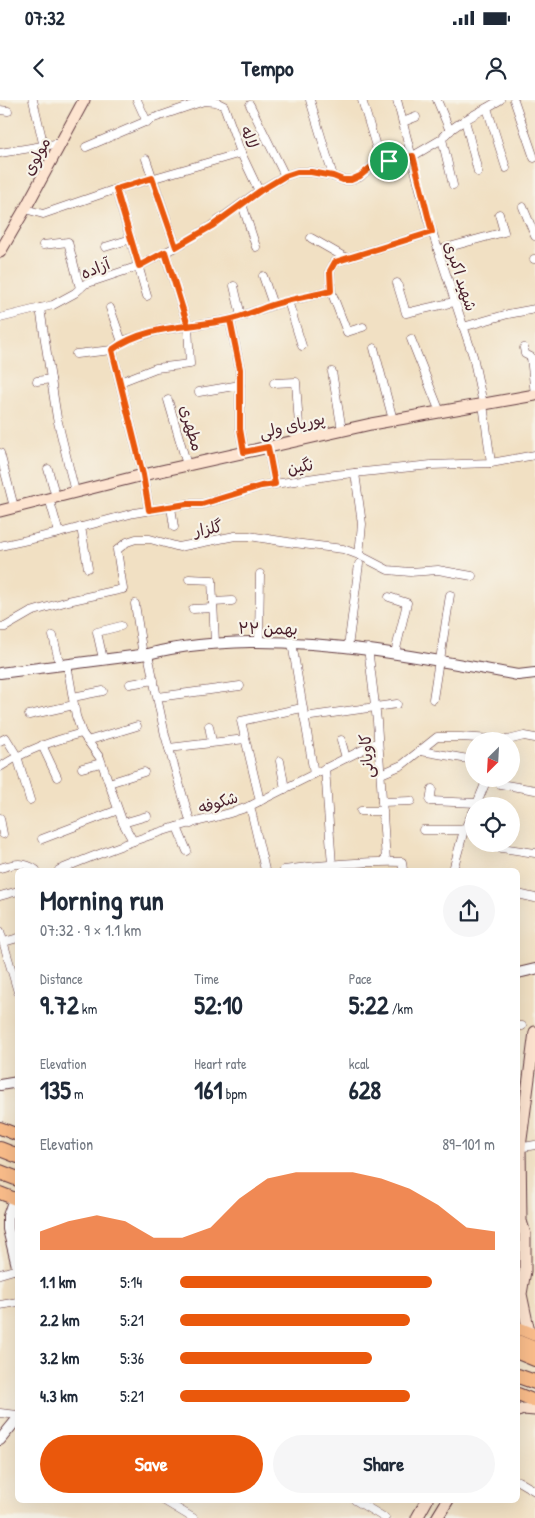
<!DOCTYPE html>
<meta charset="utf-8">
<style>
:root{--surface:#fff;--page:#f6f6f7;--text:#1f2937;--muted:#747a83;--accent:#ea580c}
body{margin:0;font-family:"Patrick Hand","Playpen Sans Arabic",sans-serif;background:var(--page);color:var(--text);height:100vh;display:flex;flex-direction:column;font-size:19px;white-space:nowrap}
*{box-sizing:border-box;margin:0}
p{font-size:16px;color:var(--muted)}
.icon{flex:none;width:28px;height:28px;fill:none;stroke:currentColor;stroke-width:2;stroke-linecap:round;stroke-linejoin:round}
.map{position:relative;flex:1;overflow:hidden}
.side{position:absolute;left:15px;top:768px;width:505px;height:635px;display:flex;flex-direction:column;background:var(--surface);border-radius:8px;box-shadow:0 5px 20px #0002}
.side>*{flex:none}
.needle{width:32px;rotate:204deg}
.buttons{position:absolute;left:465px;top:632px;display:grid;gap:10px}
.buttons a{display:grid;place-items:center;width:55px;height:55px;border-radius:50%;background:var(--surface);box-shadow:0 5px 20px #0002;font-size:25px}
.pin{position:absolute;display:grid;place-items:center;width:42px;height:42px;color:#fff;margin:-21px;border:2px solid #fff;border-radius:50%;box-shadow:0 1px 5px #0007}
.round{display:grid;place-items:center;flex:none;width:52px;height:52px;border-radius:26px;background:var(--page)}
.head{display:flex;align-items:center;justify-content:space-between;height:85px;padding:0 25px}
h1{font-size:28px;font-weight:800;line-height:38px}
.metrics{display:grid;grid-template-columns:repeat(3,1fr);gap:8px;height:85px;padding:5px 25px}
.metrics div{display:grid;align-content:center}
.metrics b{font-size:25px;font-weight:800}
.metrics small{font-size:14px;font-weight:400}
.metrics p{font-size:14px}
.chart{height:140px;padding:10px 25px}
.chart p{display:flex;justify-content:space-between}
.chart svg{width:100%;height:90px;margin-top:5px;fill:var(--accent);opacity:.7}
.primary-button{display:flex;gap:10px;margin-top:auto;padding:10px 25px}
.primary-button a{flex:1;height:58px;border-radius:30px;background:var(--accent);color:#fff;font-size:20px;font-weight:800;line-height:58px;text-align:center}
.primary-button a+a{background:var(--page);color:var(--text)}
ul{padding:0 25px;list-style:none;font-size:16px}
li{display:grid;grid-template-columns:80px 60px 1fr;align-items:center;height:38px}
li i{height:12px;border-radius:6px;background:var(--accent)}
.status{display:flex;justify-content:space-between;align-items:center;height:35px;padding:0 25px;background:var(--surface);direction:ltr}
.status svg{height:14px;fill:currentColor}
header{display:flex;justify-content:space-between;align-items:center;height:65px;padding:0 25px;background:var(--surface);font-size:22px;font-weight:800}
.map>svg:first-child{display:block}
</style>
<div class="status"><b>07:32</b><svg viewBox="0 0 49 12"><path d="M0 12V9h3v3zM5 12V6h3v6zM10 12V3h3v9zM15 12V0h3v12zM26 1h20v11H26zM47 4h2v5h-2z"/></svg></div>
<header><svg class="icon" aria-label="back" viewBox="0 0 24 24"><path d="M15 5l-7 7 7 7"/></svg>Tempo<svg class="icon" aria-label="person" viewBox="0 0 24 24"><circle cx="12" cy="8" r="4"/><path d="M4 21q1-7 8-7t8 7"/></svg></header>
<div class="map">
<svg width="535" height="1418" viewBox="0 0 535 1418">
<rect width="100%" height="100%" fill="#f7f3e8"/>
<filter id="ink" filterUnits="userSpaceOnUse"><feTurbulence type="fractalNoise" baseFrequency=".02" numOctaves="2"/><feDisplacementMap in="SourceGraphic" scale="10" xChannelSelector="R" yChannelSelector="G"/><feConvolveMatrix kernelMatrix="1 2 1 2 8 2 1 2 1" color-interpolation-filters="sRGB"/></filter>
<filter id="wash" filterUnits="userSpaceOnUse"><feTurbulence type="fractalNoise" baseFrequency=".0096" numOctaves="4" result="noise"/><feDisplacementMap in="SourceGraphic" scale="20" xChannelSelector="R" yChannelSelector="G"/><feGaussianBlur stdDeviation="1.12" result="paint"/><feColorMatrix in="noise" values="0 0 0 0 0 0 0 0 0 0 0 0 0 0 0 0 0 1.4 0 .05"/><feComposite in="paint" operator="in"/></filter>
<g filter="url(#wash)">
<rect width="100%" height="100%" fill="#f1e0c3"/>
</g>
<g filter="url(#ink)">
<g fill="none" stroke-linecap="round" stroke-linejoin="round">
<defs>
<g id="minor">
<polyline points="33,0 44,47"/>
<polyline points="137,0 147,22"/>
<polyline points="310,0 333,76"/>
<polyline points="362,0 381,63"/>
<polyline points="397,0 427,116 473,256 483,304 491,363"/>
<polyline points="437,0 450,31"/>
<polyline points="514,0 534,58"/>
<polyline points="250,5 285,76"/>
<polyline points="487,8 506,68"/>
<polyline points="0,10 8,11"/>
<polyline points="465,20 478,72"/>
<polyline points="403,22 416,17"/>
<polyline points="442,39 453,85"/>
<polyline points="86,47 154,18 204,1 216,2 224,6 241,53 259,91"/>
<polyline points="0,53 61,43"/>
<polyline points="146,59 176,147"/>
<polyline points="116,89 147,196"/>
<polyline points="242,104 256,147"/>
<polyline points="523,107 535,136"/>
<polyline points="25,109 43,114 116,89 241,53"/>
<polyline points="311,138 346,158"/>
<polyline points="43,145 68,142 80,188"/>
<polyline points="105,147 131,139"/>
<polyline points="438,150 504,132 499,114"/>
<polyline points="534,159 535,159"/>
<polyline points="263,176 273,205"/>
<polyline points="397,183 406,213 454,202"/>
<polyline points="234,186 241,216"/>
<polyline points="331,191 347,232 363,227"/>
<polyline points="288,201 302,246"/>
<polyline points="40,208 57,318 75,392"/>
<polyline points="110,208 122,242"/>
<path d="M0,218L53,205L75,193L85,184L139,166L185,142L211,126L259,91L285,76L297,72H311L333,76L343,80H351L360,77L371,67L381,63L413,56L442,39C449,26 486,9 500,0"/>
<polyline points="230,220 240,269 240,329 244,352"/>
<polyline points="463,227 508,214 535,209"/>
<polyline points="411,239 440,312"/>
<polyline points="374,248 393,320"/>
<polyline points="524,248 525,254 531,257 535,295"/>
<polyline points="112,250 143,375 149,410"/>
<polyline points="76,254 112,250 125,240 160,230 230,220 273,205 331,191 330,171 335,162 432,132"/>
<polyline points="332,272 342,330"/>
<polyline points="37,281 51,279"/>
<polyline points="120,282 156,268 190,264 188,226 165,153"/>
<polyline points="274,283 296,282 300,340"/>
<polyline points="199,292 240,285"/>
<polyline points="168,300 187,365"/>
<polyline points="268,347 275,384"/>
<polyline points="0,353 14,407"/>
<polyline points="48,369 56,397"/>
<polyline points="355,373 362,424 359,455"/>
<polyline points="49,398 59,433"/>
<polyline points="171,407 174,427"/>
<polyline points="81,427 88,468"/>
<polyline points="0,446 59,433 134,413 187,404 203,404 261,386 335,375 431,365 491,363 535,355"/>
<polyline points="189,479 212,480 215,543"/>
<polyline points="389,497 407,503 395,553"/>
<polyline points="213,502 232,501"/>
<polyline points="135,504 143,555"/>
<polyline points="193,509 213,508"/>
<polyline points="0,527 5,527 31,512 68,501 123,489 117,450 127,442 136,439 150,439 179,447 235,436 249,436 294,443 343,449 359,455 388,470 410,472 438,470 472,476"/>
<polyline points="53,536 60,565"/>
<polyline points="259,542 260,474"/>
<polyline points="292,543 314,674"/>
<polyline points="348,547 359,464"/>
<polyline points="368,548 377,621 386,761"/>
<polyline points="148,554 165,635 191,724"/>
<polyline points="103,559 97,532 121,526"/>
<polyline points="440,560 450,495"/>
<polyline points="67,564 76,616 82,633 100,658 123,723 133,741"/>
<polyline points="130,584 154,580"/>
<polyline points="73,597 103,591"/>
<polyline points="158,597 240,586"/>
<polyline points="433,599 439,560"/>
<polyline points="29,615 74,605"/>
<polyline points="304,617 397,604"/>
<polyline points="209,626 212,642"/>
<polyline points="341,640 346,658"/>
<polyline points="0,641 6,638 17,656 30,700"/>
<polyline points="87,641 137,626"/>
<polyline points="42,645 57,677"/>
<polyline points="169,648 245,639"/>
<polyline points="421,651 474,660"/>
<polyline points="280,661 285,689"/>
<path d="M0,667C26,650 52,641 82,633"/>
<polyline points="82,668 101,663"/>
<polyline points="325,668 332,765"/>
<polyline points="381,674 402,665 437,637 461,637 508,640 524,636 535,638"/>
<polyline points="109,683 144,672"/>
<polyline points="500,684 535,690"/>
<polyline points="432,689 430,701 477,703"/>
<polyline points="260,701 241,621 302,608"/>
<polyline points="382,702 411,701"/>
<polyline points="250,706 265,770"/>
<polyline points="476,706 487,679"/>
<polyline points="361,711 383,711"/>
<polyline points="0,718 3,734"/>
<polyline points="123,723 147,716"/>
<polyline points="177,727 187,751"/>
<polyline points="423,730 464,730"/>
<polyline points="42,739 118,710"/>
<polyline points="489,746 535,753"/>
<path d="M0,768C14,764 23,761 36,770"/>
<path d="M59,770C98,754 136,739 176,727C201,720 226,716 250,706L378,642"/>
<path d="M284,770C323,765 363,761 402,762L403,770"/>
<polyline points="453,770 464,730 474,710"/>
<polyline points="518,794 535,798"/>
<polyline points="0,796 18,791"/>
<polyline points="0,831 18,892"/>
<polyline points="4,842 18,838"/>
<polyline points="518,926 522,926"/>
<polyline points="518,1048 535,1045"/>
<polyline points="0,1174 17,1169"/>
<polyline points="0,1205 18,1202"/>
<polyline points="0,1313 18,1315"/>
<polyline points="518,1381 535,1391"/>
<polyline points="163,1400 193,1418"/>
<polyline points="355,1400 385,1418"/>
</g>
<g id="tertiary">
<path d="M0,573L148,554C182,545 216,543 250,542C341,541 429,559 518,575L535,573"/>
<polyline points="518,873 535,869"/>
<polyline points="0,985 18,982"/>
<polyline points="14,1099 8,1116 8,1129 18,1170"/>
<polyline points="0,1340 18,1318"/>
</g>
<g id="secondary">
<polyline points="0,152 25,109 84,0"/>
<polyline points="0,411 143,375 371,324 535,295"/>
<polyline points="529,1232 521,1194 525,1171 525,1134 521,1121 520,1047 535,932"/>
<polyline points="518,1311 523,1309 535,1310"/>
<polyline points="417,1418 427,1400"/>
<polyline points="437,1418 448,1400"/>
</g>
<g id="primary">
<polyline points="0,1028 18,1035"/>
<polyline points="0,1093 18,1100"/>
<polyline points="518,1228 535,1235"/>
<polyline points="518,1241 535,1248"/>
<polyline points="518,1294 535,1301"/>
</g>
<g id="trunk">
<polyline points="0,1049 18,1056"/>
<polyline points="0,1072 18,1079"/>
<polyline points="518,1252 535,1259"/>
<polyline points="518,1276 535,1282"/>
</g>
</defs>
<!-- minor casing -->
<use href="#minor" stroke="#633c42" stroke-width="9"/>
<!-- tertiary casing -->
<use href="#tertiary" stroke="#633c42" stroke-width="12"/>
<!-- secondary casing -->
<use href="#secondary" stroke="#633c42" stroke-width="13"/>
<!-- primary casing -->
<use href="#primary" stroke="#633c42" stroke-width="14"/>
<!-- trunk casing -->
<use href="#trunk" stroke="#633c42" stroke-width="16"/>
<!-- minor -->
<use href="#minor" stroke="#fff" stroke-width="8"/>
<!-- tertiary -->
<use href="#tertiary" stroke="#fff" stroke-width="10"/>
<!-- secondary -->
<use href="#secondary" stroke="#fde4d0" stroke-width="11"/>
<!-- primary -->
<use href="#primary" stroke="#f9bc8a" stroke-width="12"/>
<!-- trunk -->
<use href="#trunk" stroke="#f9bc8a" stroke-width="14"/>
</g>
</g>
<g fill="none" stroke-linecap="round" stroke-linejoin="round" filter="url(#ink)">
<defs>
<path id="route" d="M389,61L371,67L360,76L351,80H343L333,76L311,72H297L285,76L260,91L212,126L176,147L152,78L116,89L139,166L165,152L188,226L230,220L240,269V329L244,352L268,347L275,384L261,386L202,404H187L149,410L143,375L112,250C145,225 189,228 228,220C243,217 257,210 272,205C291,199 311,196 331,191L330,171L335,162L432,132L413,56L389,61"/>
</defs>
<!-- route casing -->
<use href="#route" stroke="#fff" stroke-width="10"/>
<!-- route -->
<use href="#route" stroke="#ea580c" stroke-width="6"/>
</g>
<g text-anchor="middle" stroke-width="4.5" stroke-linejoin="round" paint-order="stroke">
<!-- street labels -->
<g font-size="16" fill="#4a1f2b" stroke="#f7f3e8">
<text transform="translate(250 37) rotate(69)" y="6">لاله</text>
<text transform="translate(36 56) rotate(-62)" y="6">مولوی</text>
<text transform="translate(95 168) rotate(-22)" y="6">آزاده</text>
<text transform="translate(461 176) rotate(72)" y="6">شهید اکبری</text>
<text transform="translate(292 325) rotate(-13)" y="6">پوریای ولی</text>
<text transform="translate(192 328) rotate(74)" y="6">مطهری</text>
<text transform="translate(300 366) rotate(-9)" y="6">نگین</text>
<text transform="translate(208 428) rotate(-11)" y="6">گلزار</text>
<text transform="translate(268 528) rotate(1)" y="6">۲۲ بهمن</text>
<text transform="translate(366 656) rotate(-94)" y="6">کاویانی</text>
<text transform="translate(218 702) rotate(-17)" y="6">شکوفه</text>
</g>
</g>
</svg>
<div class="buttons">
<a><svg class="needle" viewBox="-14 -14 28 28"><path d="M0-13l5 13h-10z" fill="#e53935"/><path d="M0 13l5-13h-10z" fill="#747a83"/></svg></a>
<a><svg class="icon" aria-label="locate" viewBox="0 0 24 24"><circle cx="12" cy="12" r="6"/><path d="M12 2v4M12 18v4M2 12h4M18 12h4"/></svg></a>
</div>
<div class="pin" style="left:389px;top:61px;background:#1e9e55"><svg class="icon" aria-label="arrive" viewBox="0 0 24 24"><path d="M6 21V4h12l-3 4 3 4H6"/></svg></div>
<section class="side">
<div class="head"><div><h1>Morning run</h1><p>07:32 · 9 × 1.1 km</p></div><a class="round"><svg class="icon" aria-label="share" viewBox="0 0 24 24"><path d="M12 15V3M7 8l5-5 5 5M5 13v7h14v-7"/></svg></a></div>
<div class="metrics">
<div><p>Distance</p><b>9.72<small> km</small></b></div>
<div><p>Time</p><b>52:10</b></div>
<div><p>Pace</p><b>5:22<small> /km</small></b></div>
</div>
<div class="metrics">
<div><p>Elevation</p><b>135<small> m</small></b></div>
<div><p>Heart rate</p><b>161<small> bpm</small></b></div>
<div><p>kcal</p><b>628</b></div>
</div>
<div class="chart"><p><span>Elevation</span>89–101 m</p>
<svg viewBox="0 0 160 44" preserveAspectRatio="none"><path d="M0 44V35L10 30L20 27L30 30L40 38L50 38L60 33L70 19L80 9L90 6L100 6L110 6L120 9L130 14L140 22L150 33L160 35V44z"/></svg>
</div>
<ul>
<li><b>1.1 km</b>5:14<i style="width:80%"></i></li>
<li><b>2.2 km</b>5:21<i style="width:73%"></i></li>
<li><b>3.2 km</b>5:36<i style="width:61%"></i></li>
<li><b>4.3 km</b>5:21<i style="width:73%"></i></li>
</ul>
<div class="primary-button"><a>Save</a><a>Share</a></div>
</section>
</div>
